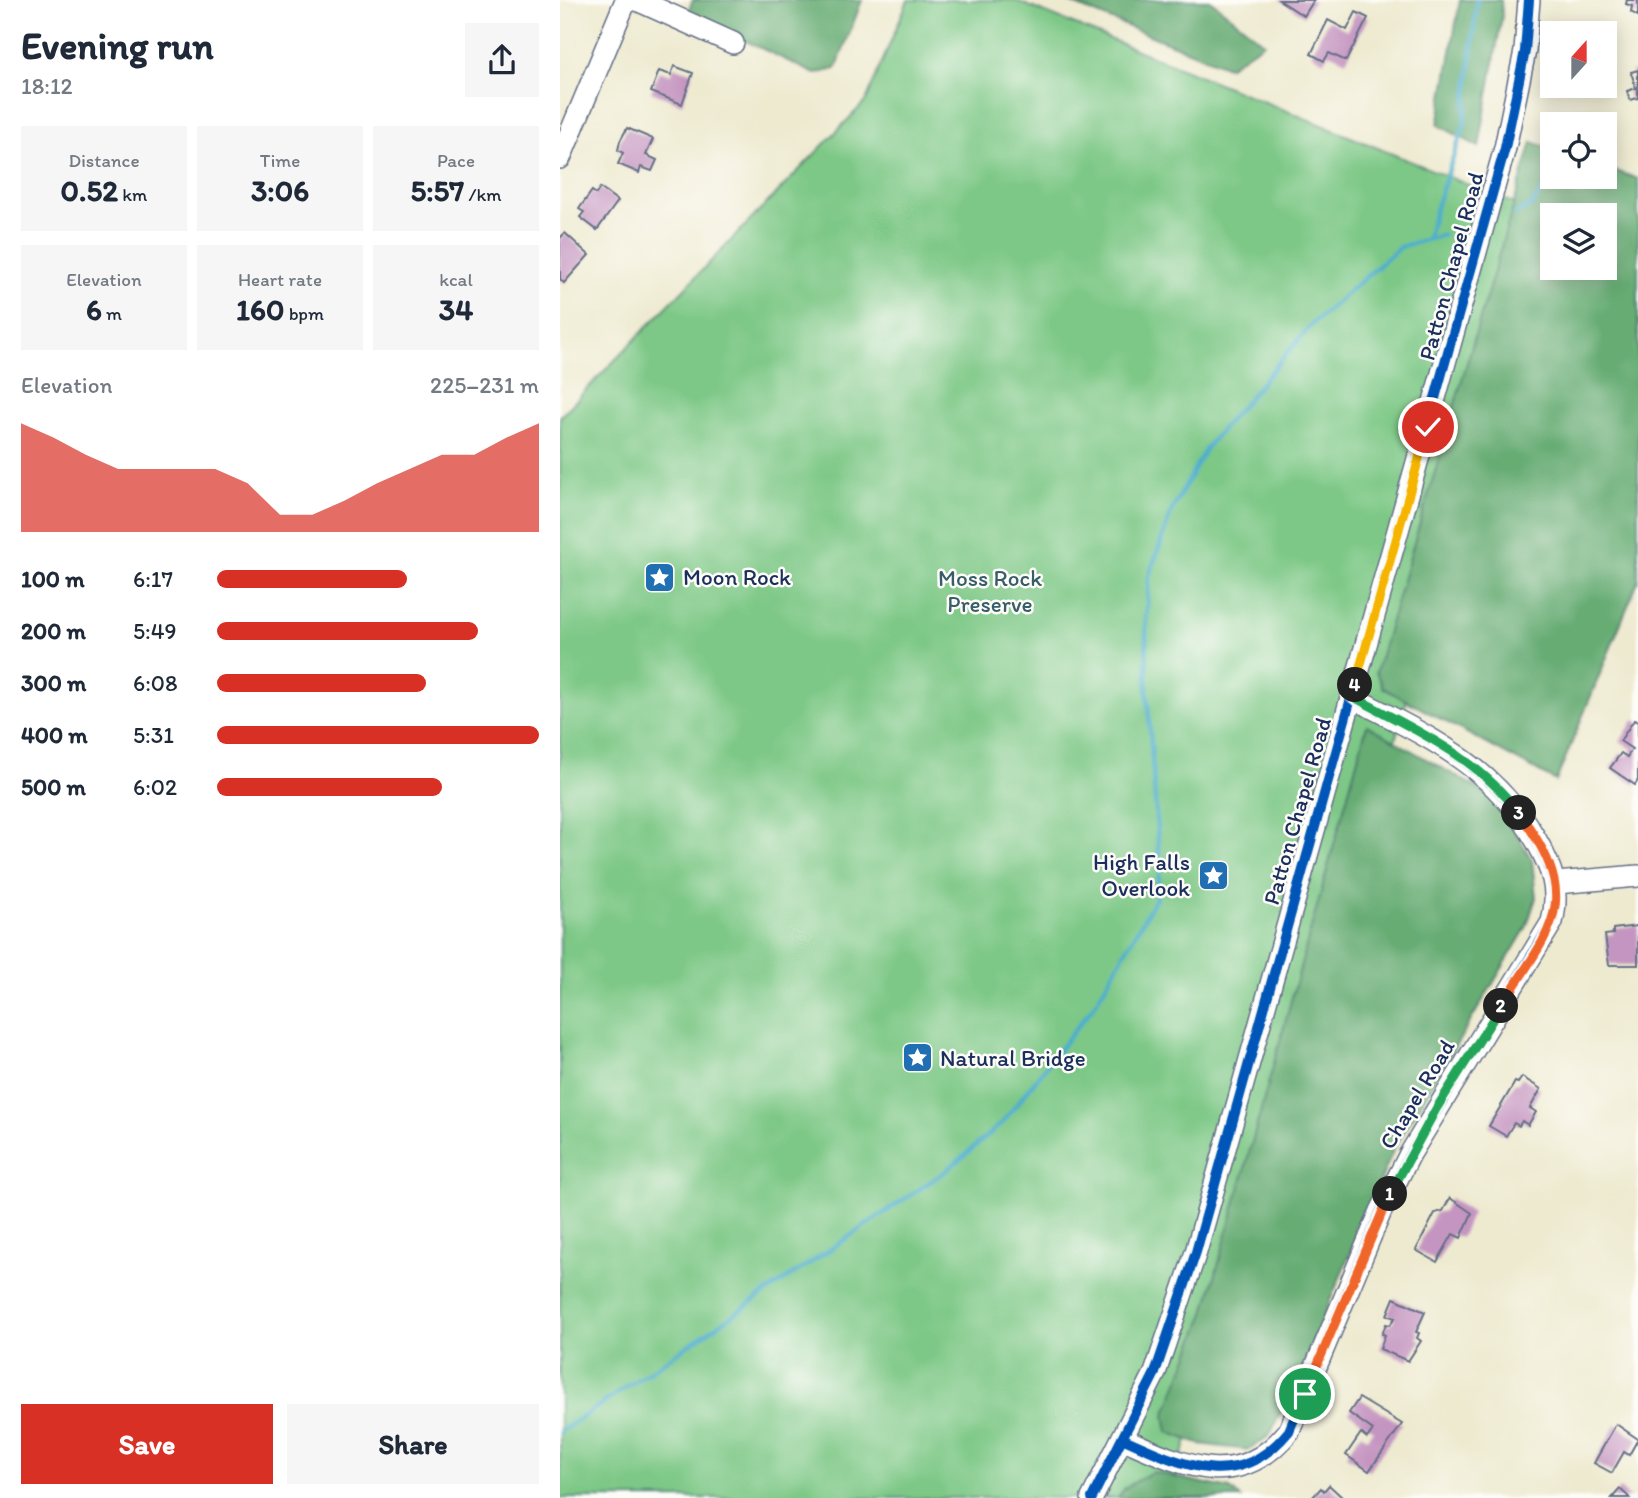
<!DOCTYPE html>
<meta charset="utf-8">
<style>
:root{--surface:#fff;--page:#f6f6f7;--text:#1f2937;--muted:#747a83;--accent:#d93025}
body{margin:0;font-family:Itim,sans-serif;background:var(--page);color:var(--text);height:100vh;display:flex;flex-direction:column;font-size:26px;white-space:nowrap}
*{box-sizing:border-box;margin:0}
p{font-size:23px;color:var(--muted)}
.icon{flex:none;width:38px;height:38px;fill:none;stroke:currentColor;stroke-width:2;stroke-linecap:round;stroke-linejoin:round}
.map{position:relative;flex:1;overflow:hidden}
.details{display:flex;flex-direction:column;background:var(--surface);width:560px}
.details>*{flex:none}
.needle{width:46px;rotate:21deg}
.buttons{position:absolute;left:980px;top:21px;display:grid;gap:14px}
.buttons a{display:grid;place-items:center;width:77px;height:77px;border-radius:0px;background:var(--surface);box-shadow:0 4px 18px #0003;font-size:35px}
.pin{position:absolute;display:grid;place-items:center;width:60px;height:60px;color:#fff;margin:-30px;border:4px solid #fff;border-radius:50%;box-shadow:0 2px 7px #0007}
.km{position:absolute;width:35px;height:35px;margin:-18px;border-radius:50%;background:#222;color:#fff;font-size:19px;line-height:35px;text-align:center}
.round{display:grid;place-items:center;flex:none;width:74px;height:74px;border-radius:0px;background:var(--page)}
.overview{display:flex;align-items:center;justify-content:space-between;height:119px;padding:0 21px}
h1{font-size:38px;font-weight:700;line-height:52px}
.figures{display:grid;grid-template-columns:repeat(3,1fr);gap:10px;height:119px;padding:7px 21px}
.figures div{display:grid;align-content:center;border-radius:0px;background:var(--page);text-align:center}
.figures b{font-size:30px;font-weight:700}
.figures small{font-size:19px;font-weight:400}
.figures p{font-size:19px}
.chart{height:196px;padding:14px 21px}
.chart p{display:flex;justify-content:space-between}
.chart svg{width:100%;height:126px;margin-top:7px;fill:var(--accent);opacity:.7}
.primary-button{display:flex;gap:14px;margin-top:auto;padding:14px 21px}
.primary-button a{flex:1;height:80px;border-radius:0px;background:var(--accent);color:#fff;font-size:28px;font-weight:700;line-height:80px;text-align:center}
.primary-button a+a{background:var(--page);color:var(--text)}
ul{padding:0 21px;list-style:none;font-size:23px}
li{display:grid;grid-template-columns:112px 84px 1fr;align-items:center;height:52px}
li i{height:18px;border-radius:9px;background:var(--accent)}
main{display:flex;flex:1;min-height:0}
.map>svg:first-child{display:block}
</style>
<main>
<section class="details">
<div class="overview"><div><h1>Evening run</h1><p>18:12</p></div><a class="round"><svg class="icon" aria-label="share" viewBox="0 0 24 24"><path d="M12 15V3M7 8l5-5 5 5M5 13v7h14v-7"/></svg></a></div>
<div class="figures">
<div><p>Distance</p><b>0.52<small> km</small></b></div>
<div><p>Time</p><b>3:06</b></div>
<div><p>Pace</p><b>5:57<small> /km</small></b></div>
</div>
<div class="figures">
<div><p>Elevation</p><b>6<small> m</small></b></div>
<div><p>Heart rate</p><b>160<small> bpm</small></b></div>
<div><p>kcal</p><b>34</b></div>
</div>
<div class="chart"><p><span>Elevation</span>225–231 m</p>
<svg viewBox="0 0 160 44" preserveAspectRatio="none"><path d="M0 44V6L10 11L20 17L30 22L40 22L50 22L60 22L70 27L80 38L90 38L100 33L110 27L120 22L130 17L140 17L150 11L160 6V44z"/></svg>
</div>
<ul>
<li><b>100 m</b>6:17<i style="width:59%"></i></li>
<li><b>200 m</b>5:49<i style="width:81%"></i></li>
<li><b>300 m</b>6:08<i style="width:65%"></i></li>
<li><b>400 m</b>5:31<i style="width:100%"></i></li>
<li><b>500 m</b>6:02<i style="width:70%"></i></li>
</ul>
<div class="primary-button"><a>Save</a><a>Share</a></div>
</section>
<div class="map">
<svg width="1078" height="1498" viewBox="0 0 1078 1498">
<rect width="100%" height="100%" fill="#fdfcf7"/>
<filter id="ink" filterUnits="userSpaceOnUse"><feTurbulence type="fractalNoise" baseFrequency=".0143" numOctaves="2"/><feDisplacementMap in="SourceGraphic" scale="14" xChannelSelector="R" yChannelSelector="G"/><feConvolveMatrix kernelMatrix="1 2 1 2 8 2 1 2 1" color-interpolation-filters="sRGB"/></filter>
<filter id="wash" filterUnits="userSpaceOnUse"><feTurbulence type="fractalNoise" baseFrequency=".00686" numOctaves="4" result="noise"/><feDisplacementMap in="SourceGraphic" scale="28" xChannelSelector="R" yChannelSelector="G"/><feGaussianBlur stdDeviation="1.57" result="paint"/><feColorMatrix in="noise" values="0 0 0 0 0 0 0 0 0 0 0 0 0 0 0 0 0 1.4 0 .05"/><feComposite in="paint" operator="in"/></filter>
<g filter="url(#wash)">
<rect width="100%" height="100%" fill="#eeead0"/>
<!-- green -->
<polygon fill="#7dc886" stroke="#4c7c72" stroke-width="2" points="348,0 454,0 990,218 612,1491 606,1498 0,1498 0,417 306,101"/>
<!-- forest -->
<g fill="#66ac73" stroke="#406e68" stroke-width="2" fill-rule="evenodd">
<polygon points="133,0 302,0 276,69 255,74 127,13"/>
<polygon points="503,0 650,0 704,43 668,67"/>
<polygon points="900,0 941,0 942,16 919,147 878,125"/>
<path d="M972,142L992,149V177H1045V167L1078,179V581L996,781L823,688L816,672ZM1045,215V268H992V215Z"/>
<polygon points="807,725 936,799 972,860 976,898 966,928 833,1151 738,1377 709,1436 688,1450 639,1444 608,1432 605,1415 645,1313"/>
<polygon points="592,1472 670,1489 681,1498 558,1498 565,1488"/>
</g>
<g fill="none" stroke-linecap="round" stroke-linejoin="round">
<!-- stream -->
<g stroke="#4eaecd" stroke-width="4.5">
<polyline points="955,214 972,205 992,177"/>
<polyline points="868,237 876,207 904,126 917,0"/>
<polyline points="0,1432 386,1171 442,1123 535,1004 596,898 600,870 587,689 586,620 589,576 612,510 646,448 751,325 840,247 883,235"/>
</g>
</g>
<g id="blocks">
<!-- building -->
<g fill="#c595c1">
<polygon points="719,0 754,0 744,16"/>
<polygon points="1067,0 1078,0 1078,16 1071,12 1072,6 1066,4"/>
<polygon points="796,12 808,18 786,61 769,53 764,61 751,54 768,20 787,30"/>
<polygon points="114,66 133,73 122,104 91,92 99,71 111,75"/>
<polygon points="1078,70 1078,98 1070,100 1067,91 1076,88 1071,72"/>
<polygon points="67,128 93,139 86,155 97,160 92,171 81,167 79,173 58,164 63,153 58,150 60,141"/>
<polygon points="40,188 58,201 37,230 20,217 24,212 19,209 32,191 36,194"/>
<polygon points="5,233 29,255 4,283 0,279 0,238"/>
<polygon points="1074,720 1078,722 1078,780 1075,785 1050,768 1061,753 1067,757 1072,749 1060,741"/>
<polygon points="1078,926 1078,965 1049,965 1045,935 1053,934 1053,929"/>
<polygon points="962,1077 981,1089 970,1108 976,1112 968,1125 962,1121 959,1126 954,1123 946,1136 929,1126 955,1082 958,1083"/>
<polygon points="890,1198 912,1213 901,1238 893,1234 877,1262 856,1250 875,1213 883,1211"/>
<polygon points="834,1298 865,1312 856,1332 859,1333 857,1338 861,1341 848,1361 820,1349 825,1335 822,1334 826,1324 830,1325 835,1318 827,1315"/>
<polygon points="799,1398 842,1424 809,1471 786,1455 801,1433 807,1438 813,1430 789,1413"/>
<polygon points="1056,1424 1078,1439 1069,1455 1064,1452 1052,1473 1034,1463"/>
<polygon points="769,1485 783,1498 752,1498 761,1488 764,1491"/>
<polygon points="1060,1489 1070,1498 1052,1498"/>
</g>
</g>
</g>
<g filter="url(#ink)">
<use href="#blocks" fill-opacity="0" stroke="#657086" stroke-width="2"/>
<g fill="none" stroke-linecap="round" stroke-linejoin="round">
<defs>
<g id="minor">
<polyline points="77,0 173,43"/>
<polyline points="0,158 66,0"/>
<polyline points="996,883 1078,876"/>
<path d="M564,1439C626,1467 679,1492 729,1431L821,1211L850,1154L992,922C1000,890 992,868 976,840C932,764 866,736 792,697"/>
<polyline points="532,1498 595,1373 636,1252 945,148 965,51 969,0"/>
</g>
</defs>
<!-- minor casing -->
<use href="#minor" stroke="#657086" stroke-width="24"/>
<!-- minor -->
<use href="#minor" stroke="#fff" stroke-width="21"/>
<defs>
<g id="cycleway">
<path d="M564,1439C626,1467 679,1492 729,1431L821,1211L850,1154L992,922C1000,890 992,868 976,840C932,764 866,736 792,697"/>
<polyline points="532,1498 595,1373 636,1252 945,148 965,51 969,0"/>
</g>
</defs>
<!-- cycleway casing -->
<use href="#cycleway" stroke="#fdfcf7" stroke-width="15"/>
<!-- cycleway -->
<use href="#cycleway" stroke="#0057b8" stroke-width="10"/>
</g>
</g>
<g fill="none" stroke-linecap="round" stroke-linejoin="round" filter="url(#ink)">
<defs>
<polyline id="split-1" points="745,1394 830,1194"/>
<polyline id="split-2" points="830,1194 876,1109 941,1006"/>
<path id="split-3" d="M941,1006C993,926 1024,901 959,813"/>
<path id="split-4" d="M795,685L792,696C853,729 917,756 959,813"/>
<polyline id="split-5" points="795,685 854,476"/>
<polyline id="split-6" points="854,476 868,427"/>
</defs>
<!-- split-1 casing -->
<use href="#split-1" stroke="#fff" stroke-width="14"/>
<!-- split-2 casing -->
<use href="#split-2" stroke="#fff" stroke-width="14"/>
<!-- split-3 casing -->
<use href="#split-3" stroke="#fff" stroke-width="14"/>
<!-- split-4 casing -->
<use href="#split-4" stroke="#fff" stroke-width="14"/>
<!-- split-5 casing -->
<use href="#split-5" stroke="#fff" stroke-width="14"/>
<!-- split-6 casing -->
<use href="#split-6" stroke="#fff" stroke-width="14"/>
<!-- split-1 -->
<use href="#split-1" stroke="#f0652b" stroke-width="9"/>
<!-- split-2 -->
<use href="#split-2" stroke="#22a559" stroke-width="9"/>
<!-- split-3 -->
<use href="#split-3" stroke="#f0652b" stroke-width="9"/>
<!-- split-4 -->
<use href="#split-4" stroke="#22a559" stroke-width="9"/>
<!-- split-5 -->
<use href="#split-5" stroke="#f5b400" stroke-width="9"/>
<!-- split-6 -->
<use href="#split-6" stroke="#f5b400" stroke-width="9"/>
</g>
<!-- icons -->
<defs>
<symbol id="sight-square" viewBox="-11 -11 22 22"><rect x="-9" y="-9" width="18" height="18" rx="4" fill="#1f6fb2" stroke="#fdfcf7"/><path d="M0-6L1.8-2.2L6-1.7L2.9 1.2L3.7 5.4L0 3.3L-3.7 5.4L-2.9 1.2L-6-1.7L-1.8-2.2Z" fill="#fff"/></symbol>
</defs>
<g fill-rule="evenodd">
<use href="#sight-square" x="82" y="560" width="35" height="35"/>
<use href="#sight-square" x="636" y="858" width="35" height="35"/>
<use href="#sight-square" x="340" y="1040" width="35" height="35"/>
</g>
<g text-anchor="middle" stroke-width="5" stroke-linejoin="round" paint-order="stroke">
<!-- street labels -->
<g font-size="23" fill="#1b2f5e" stroke="#fdfcf7">
<text transform="translate(891 266) rotate(-75)" y="8">Patton Chapel Road</text>
<text transform="translate(737 811) rotate(-74)" y="8">Patton Chapel Road</text>
<text transform="translate(857 1094) rotate(-59)" y="8">Chapel Road</text>
</g>
<!-- poi labels -->
<g font-size="23" fill="#1b2f5e" stroke="#fdfcf7" text-anchor="start">
<text x="123" y="585">Moon Rock</text>
<text x="630" y="870" text-anchor="end">High Falls<tspan x="630" dy="26">Overlook</tspan></text>
<text x="380" y="1066">Natural Bridge</text>
</g>
<!-- park labels -->
<g font-size="23" fill="#385d6a" stroke="#fdfcf7">
<text x="430" y="586">Moss Rock<tspan x="430" dy="26">Preserve</tspan></text>
</g>
</g>
</svg>
<div class="buttons">
<a><svg class="needle" viewBox="-14 -14 28 28"><path d="M0-13l5 13h-10z" fill="#e53935"/><path d="M0 13l5-13h-10z" fill="#747a83"/></svg></a>
<a><svg class="icon" aria-label="locate" viewBox="0 0 24 24"><circle cx="12" cy="12" r="6"/><path d="M12 2v4M12 18v4M2 12h4M18 12h4"/></svg></a>
<a><svg class="icon" aria-label="layers" viewBox="0 0 24 24"><path d="M12 4l9 5-9 5-9-5zM3 14l9 5 9-5"/></svg></a>
</div>
<div class="pin" style="left:745px;top:1394px;background:#1e9e55"><svg class="icon" aria-label="arrive" viewBox="0 0 24 24"><path d="M6 21V4h12l-3 4 3 4H6"/></svg></div>
<div class="pin" style="left:868px;top:427px;background:#d93025"><svg class="icon" aria-label="check" viewBox="0 0 24 24"><path d="M5 12l5 5 9-10"/></svg></div>
<b class="km" style="left:830px;top:1194px">1</b>
<b class="km" style="left:941px;top:1006px">2</b>
<b class="km" style="left:959px;top:813px">3</b>
<b class="km" style="left:795px;top:685px">4</b>
</div>
</main>
